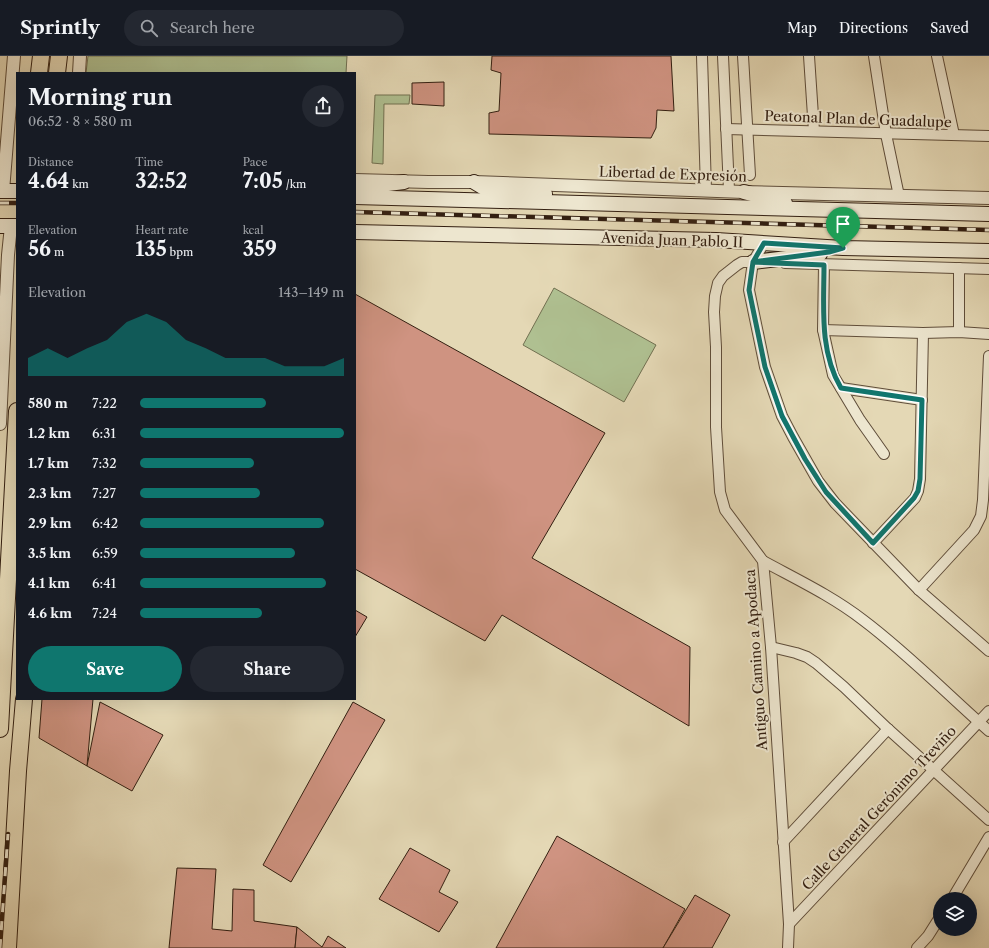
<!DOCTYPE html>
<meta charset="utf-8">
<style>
:root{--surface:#171b24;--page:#242831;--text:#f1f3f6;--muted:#9ea1a6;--line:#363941;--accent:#0f766e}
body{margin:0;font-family:"Libre Caslon Text",serif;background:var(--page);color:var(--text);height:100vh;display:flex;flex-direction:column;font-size:15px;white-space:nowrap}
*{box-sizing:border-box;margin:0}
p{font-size:13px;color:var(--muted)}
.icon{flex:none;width:22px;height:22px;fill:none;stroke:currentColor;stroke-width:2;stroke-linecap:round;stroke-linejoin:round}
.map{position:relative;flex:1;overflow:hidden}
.panel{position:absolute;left:16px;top:16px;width:340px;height:628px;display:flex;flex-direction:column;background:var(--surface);border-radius:0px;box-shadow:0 4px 16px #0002}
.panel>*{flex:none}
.buttons{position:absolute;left:933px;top:836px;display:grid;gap:8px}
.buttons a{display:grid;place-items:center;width:44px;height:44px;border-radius:50%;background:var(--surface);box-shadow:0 4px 16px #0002;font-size:20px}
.pin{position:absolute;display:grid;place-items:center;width:34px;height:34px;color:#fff;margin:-41px -17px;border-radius:50% 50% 50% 0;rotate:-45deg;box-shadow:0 0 4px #0007}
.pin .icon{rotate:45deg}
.round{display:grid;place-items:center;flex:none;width:42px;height:42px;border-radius:21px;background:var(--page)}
.head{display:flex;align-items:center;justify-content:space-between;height:68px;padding:0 12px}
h1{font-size:22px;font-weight:700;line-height:30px}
.figures{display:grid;grid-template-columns:repeat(3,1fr);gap:6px;height:68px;padding:4px 12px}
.figures div{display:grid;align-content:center}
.figures b{font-size:20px;font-weight:700}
.figures small{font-size:11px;font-weight:400}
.figures p{font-size:11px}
.chart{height:112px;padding:8px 12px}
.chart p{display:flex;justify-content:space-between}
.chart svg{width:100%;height:72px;margin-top:4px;fill:var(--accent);opacity:.7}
.cta{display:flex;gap:8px;margin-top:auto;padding:8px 12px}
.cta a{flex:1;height:46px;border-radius:24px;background:var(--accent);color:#fff;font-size:16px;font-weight:700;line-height:46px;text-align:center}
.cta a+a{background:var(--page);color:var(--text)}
ul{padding:0 12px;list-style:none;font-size:13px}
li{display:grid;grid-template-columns:64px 48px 1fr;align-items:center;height:30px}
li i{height:10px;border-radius:5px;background:var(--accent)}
header{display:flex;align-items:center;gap:24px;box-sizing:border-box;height:56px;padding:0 20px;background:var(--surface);border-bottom:1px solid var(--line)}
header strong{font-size:19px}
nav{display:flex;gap:22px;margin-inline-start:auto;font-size:14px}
.search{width:280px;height:36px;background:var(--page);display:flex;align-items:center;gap:10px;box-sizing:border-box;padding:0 14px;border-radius:22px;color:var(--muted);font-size:15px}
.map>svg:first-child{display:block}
</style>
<header>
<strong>Sprintly</strong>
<div class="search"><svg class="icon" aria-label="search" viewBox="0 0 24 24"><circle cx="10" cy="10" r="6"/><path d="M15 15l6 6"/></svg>Search here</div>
<nav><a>Map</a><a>Directions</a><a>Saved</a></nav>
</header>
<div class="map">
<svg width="989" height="892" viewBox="0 0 989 892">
<rect width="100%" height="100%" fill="#e4d8b5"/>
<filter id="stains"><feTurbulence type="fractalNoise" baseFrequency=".005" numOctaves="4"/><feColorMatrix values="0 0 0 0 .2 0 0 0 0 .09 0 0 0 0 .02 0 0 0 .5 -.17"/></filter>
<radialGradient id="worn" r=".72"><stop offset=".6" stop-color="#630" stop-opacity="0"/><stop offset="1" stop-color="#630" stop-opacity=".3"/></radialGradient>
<!-- grass -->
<g fill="#afc091" stroke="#717051">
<polygon points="88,0 347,0 346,17 86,17"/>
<polygon points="375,39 410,39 409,48 384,48 383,108 372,107"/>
<polygon points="554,232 656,289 624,346 523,289"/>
</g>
<!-- building -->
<g fill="#cf9381" stroke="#331f11">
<polygon points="492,0 671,0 674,55 657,54 656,72 651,82 489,78 489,57 499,55 501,17 491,14"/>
<polygon points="444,26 444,50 412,48 412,27"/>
<polygon points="355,238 605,377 532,502 690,591 689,670 502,559 485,585 355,513"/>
<polygon points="355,554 367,561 355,581"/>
<polygon points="42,643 93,643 87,710 39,682"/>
<polygon points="100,646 163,679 132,735 87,710"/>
<polygon points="353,646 385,664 291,826 263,809"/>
<polygon points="557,780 685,853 663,892 496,892"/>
<polygon points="410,792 450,814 439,836 458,846 439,876 379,843"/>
<polygon points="177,812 216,813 212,873 232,875 233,833 254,834 254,865 297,871 295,892 169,892"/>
<polygon points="695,839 730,859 712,892 663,892"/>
<polygon points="297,871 322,891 328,880 346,892 295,892"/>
</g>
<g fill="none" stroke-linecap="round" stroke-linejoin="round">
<defs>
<g id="minor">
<polyline points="702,0 706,134"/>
<polyline points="723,0 729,134"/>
<polyline points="743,0 750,119"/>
<polyline points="809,0 814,75"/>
<polyline points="874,0 886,78 899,140"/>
<polyline points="937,0 954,79"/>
<polyline points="726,73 989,80"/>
<polyline points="764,187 753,206 749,234 765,311 782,360 793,381 818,425 835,447 919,534 989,595"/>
<polyline points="759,206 742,206 737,209 723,220 718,227 715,240 714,256 716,291 716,371 720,436 725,454 763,505 771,591 789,868 788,892"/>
<polyline points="785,207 989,213"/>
<polyline points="824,209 823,274 833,319 860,364 884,398"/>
<polyline points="823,274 923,277 959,276 989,278"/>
<polyline points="959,276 959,212"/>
<polyline points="841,332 922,344"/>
<polyline points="873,487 915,442 918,435 920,423 923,277"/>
<path d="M763,505C796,523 832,540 863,564C907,597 947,638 989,675"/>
<polyline points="919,534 974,474 981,460 983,444 989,300"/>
<polyline points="771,591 796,597 807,601 816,607 844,631 888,673 989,764"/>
<polyline points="783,786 888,673"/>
<polyline points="952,843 989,781"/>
<polyline points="789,868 989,655"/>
<polyline points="917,892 928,880 940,861"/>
</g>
<g id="tertiary">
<polyline points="79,17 80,0"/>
<polyline points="355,124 428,126 474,126 744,136 989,142"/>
<polyline points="3,135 14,0"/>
<polyline points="0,368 8,199 11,170"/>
</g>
<g id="secondary">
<polyline points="474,126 484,132 545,138"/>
<polyline points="355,132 404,126"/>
<polyline points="0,135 17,135"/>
<polyline points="744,136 785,147"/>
<polyline points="355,141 989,158"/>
<polyline points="0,170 17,170"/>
<polyline points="355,176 716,184 843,192 989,195"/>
<polyline points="753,206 820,198"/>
</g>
<g id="primary">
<polyline points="39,17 41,0"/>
<polyline points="57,17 59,0"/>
<polyline points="0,673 17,355"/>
<polyline points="8,892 18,715 24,643"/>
</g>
</defs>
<!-- minor casing -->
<use href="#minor" stroke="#5f4d3a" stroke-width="12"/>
<!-- tertiary casing -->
<use href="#tertiary" stroke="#5f4d3a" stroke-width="14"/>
<!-- secondary casing -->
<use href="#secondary" stroke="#331f11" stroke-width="16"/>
<!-- primary casing -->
<use href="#primary" stroke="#331f11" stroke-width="18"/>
<!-- minor -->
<use href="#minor" stroke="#ede6cf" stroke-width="10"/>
<!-- tertiary -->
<use href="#tertiary" stroke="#ede6cf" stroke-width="12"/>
<!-- secondary -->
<use href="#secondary" stroke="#ede6cf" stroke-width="14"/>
<!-- primary -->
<use href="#primary" stroke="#e4d8b5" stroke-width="16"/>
<defs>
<g id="rail">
<polyline points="0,147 17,147"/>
<polyline points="355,156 989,174"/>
<polyline points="0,892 8,778"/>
</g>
</defs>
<!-- rail casing -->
<use href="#rail" stroke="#331f11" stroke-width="4.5"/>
<!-- rail -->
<use href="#rail" stroke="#ede6cf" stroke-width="3" stroke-dasharray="9" stroke-linecap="butt"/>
</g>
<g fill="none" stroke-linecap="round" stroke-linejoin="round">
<defs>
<path id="route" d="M843,192L829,196L753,206L824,209C824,250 819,295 841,332L922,344L920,423L918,435L914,442L873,487L826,436L805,403L782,360L765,311L749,234L753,206L764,187L843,192"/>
</defs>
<!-- route casing -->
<use href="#route" stroke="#fff" stroke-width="8"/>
<!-- route -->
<use href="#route" stroke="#0f766e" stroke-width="5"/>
</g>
<g text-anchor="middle" stroke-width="4" stroke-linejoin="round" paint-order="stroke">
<!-- street labels -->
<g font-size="14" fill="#331f11" stroke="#ede6cf">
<text transform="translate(858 63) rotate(2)" y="5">Peatonal Plan de Guadalupe</text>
<text transform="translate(673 118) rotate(2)" y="5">Libertad de Expresión</text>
<text transform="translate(672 184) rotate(2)" y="5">Avenida Juan Pablo II</text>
<text transform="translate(756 604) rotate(-94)" y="5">Antiguo Camino a Apodaca</text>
<text transform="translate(879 752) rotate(-47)" y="5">Calle General Gerónimo Treviño</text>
</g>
</g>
<rect width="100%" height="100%" filter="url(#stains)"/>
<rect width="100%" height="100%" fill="url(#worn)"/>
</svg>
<div class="buttons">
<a><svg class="icon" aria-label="layers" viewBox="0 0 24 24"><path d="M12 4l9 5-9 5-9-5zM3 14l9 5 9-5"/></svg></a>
</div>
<div class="pin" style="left:843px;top:192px;background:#1e9e55"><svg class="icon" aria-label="arrive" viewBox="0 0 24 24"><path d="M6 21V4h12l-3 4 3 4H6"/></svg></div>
<section class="panel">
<div class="head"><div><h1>Morning run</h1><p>06:52 · 8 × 580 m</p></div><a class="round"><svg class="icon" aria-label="share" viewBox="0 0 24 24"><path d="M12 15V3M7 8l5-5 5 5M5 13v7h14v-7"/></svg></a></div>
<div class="figures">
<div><p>Distance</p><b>4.64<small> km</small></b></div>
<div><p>Time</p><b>32:52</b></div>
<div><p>Pace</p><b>7:05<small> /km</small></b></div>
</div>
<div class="figures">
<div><p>Elevation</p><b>56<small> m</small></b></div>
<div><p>Heart rate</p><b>135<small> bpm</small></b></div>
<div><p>kcal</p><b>359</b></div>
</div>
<div class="chart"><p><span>Elevation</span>143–149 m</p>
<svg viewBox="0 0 160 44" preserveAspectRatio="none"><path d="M0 44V33L10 27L20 33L30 27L40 22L50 11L60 6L70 11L80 22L90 27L100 33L110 33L120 33L130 38L140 38L150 38L160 33V44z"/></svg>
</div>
<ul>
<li><b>580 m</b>7:22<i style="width:62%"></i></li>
<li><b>1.2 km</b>6:31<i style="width:100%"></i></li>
<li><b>1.7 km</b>7:32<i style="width:56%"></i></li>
<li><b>2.3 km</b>7:27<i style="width:59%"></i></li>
<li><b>2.9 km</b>6:42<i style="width:90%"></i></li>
<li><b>3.5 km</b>6:59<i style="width:76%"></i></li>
<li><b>4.1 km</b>6:41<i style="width:91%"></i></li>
<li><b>4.6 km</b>7:24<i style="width:60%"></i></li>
</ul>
<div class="cta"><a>Save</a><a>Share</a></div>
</section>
</div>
